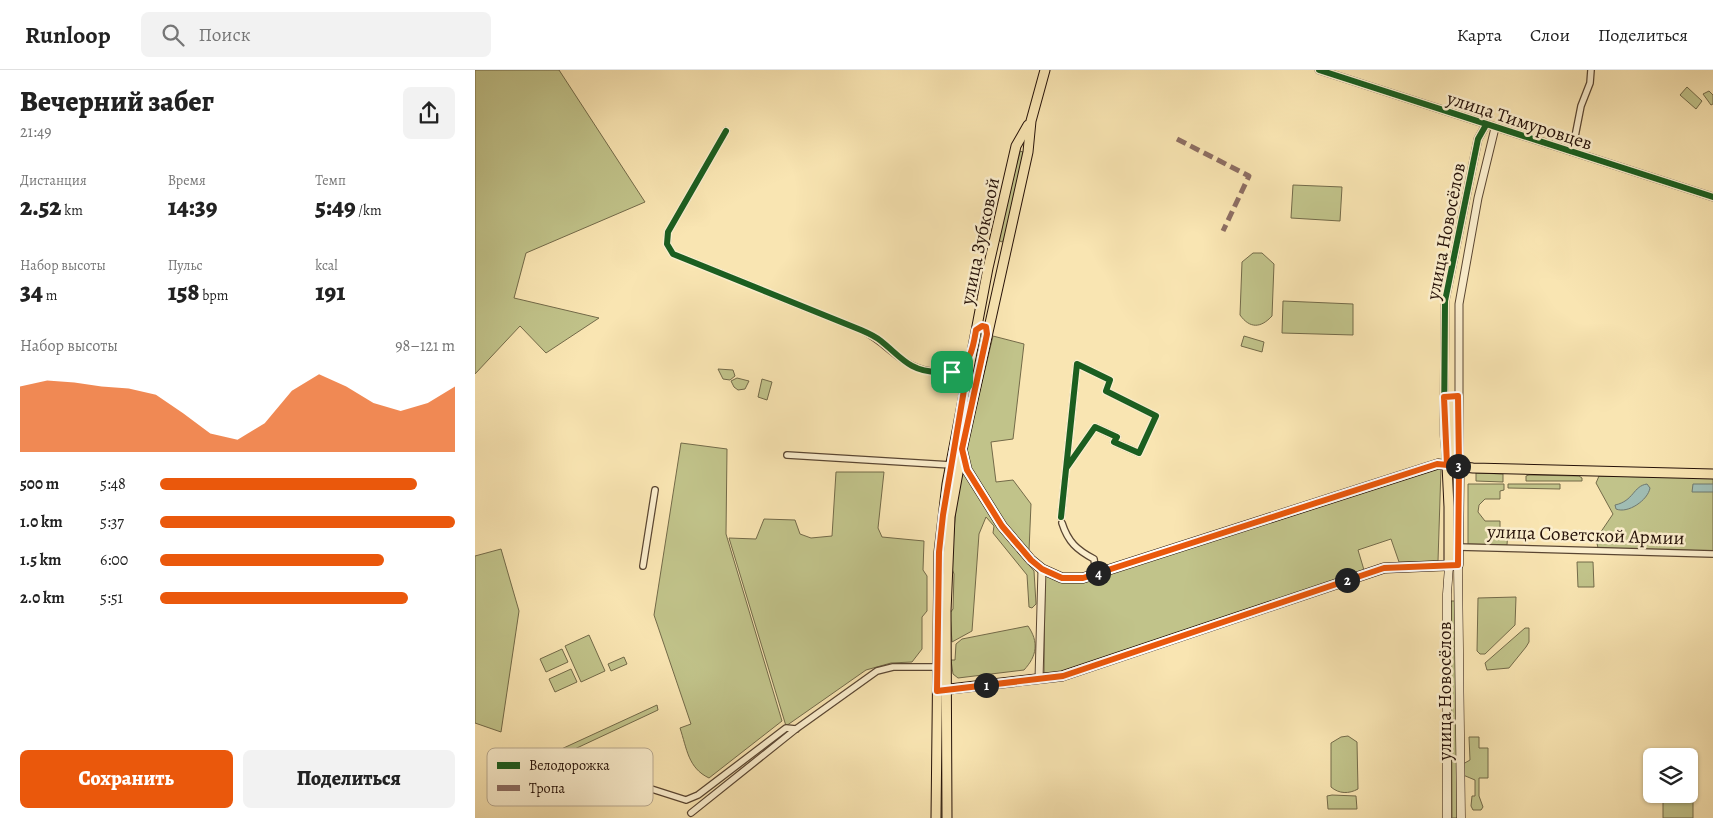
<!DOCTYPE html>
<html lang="ru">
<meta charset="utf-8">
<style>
:root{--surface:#fff;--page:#f2f2f2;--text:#222;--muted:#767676;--line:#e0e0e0;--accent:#ea580c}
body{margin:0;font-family:Alegreya,serif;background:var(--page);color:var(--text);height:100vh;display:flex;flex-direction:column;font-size:19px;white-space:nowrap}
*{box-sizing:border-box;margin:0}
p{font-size:16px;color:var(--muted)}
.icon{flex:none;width:28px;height:28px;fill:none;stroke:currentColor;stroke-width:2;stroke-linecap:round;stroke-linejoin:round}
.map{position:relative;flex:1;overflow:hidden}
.side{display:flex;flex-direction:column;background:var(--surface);width:475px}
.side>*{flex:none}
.fabs{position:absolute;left:1168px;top:678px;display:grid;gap:10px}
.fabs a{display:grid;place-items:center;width:55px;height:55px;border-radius:8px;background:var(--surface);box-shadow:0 1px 4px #0004;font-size:25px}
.pin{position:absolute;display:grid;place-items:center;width:42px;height:42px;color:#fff;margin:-21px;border-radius:10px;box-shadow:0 2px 8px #0006}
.km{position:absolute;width:25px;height:25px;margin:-12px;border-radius:50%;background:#222;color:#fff;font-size:14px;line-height:25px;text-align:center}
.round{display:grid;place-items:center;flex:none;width:52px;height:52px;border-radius:8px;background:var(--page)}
.head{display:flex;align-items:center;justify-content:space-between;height:85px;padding:0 20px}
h1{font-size:28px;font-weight:800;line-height:38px}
.stats{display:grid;grid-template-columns:repeat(3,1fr);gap:8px;height:85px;padding:5px 20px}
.stats div{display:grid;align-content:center}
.stats b{font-size:25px;font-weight:800}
.stats small{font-size:14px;font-weight:400}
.stats p{font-size:14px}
.chart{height:140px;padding:10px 20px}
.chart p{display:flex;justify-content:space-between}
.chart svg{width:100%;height:90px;margin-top:5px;fill:var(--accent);opacity:.7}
.cta{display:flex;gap:10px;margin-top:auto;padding:10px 20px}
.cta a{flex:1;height:58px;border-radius:8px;background:var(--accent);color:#fff;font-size:20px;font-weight:800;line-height:58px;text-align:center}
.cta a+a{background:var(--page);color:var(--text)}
ul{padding:0 20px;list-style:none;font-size:16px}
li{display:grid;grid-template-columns:80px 60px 1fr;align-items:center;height:38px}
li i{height:12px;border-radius:6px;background:var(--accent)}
header{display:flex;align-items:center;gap:30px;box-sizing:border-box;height:70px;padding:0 25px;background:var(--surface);border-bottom:1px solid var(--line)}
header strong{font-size:24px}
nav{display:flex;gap:28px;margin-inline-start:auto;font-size:18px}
.search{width:350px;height:45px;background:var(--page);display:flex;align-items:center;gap:12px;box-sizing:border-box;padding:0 18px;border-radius:8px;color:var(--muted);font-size:19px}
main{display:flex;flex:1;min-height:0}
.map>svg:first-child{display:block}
</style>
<header>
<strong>Runloop</strong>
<div class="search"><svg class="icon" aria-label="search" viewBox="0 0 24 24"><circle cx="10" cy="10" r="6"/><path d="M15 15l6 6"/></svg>Поиск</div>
<nav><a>Карта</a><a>Слои</a><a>Поделиться</a></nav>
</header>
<main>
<section class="side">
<div class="head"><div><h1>Вечерний забег</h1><p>21:49</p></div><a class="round"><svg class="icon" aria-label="share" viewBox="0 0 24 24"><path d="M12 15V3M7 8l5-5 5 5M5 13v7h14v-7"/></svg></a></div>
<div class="stats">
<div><p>Дистанция</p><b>2.52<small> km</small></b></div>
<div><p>Время</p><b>14:39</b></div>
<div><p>Темп</p><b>5:49<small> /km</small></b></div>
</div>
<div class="stats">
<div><p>Набор высоты</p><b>34<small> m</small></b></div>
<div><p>Пульс</p><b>158<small> bpm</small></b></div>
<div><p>kcal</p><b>191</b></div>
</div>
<div class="chart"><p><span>Набор высоты</span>98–121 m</p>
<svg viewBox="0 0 160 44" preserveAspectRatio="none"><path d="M0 44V12L10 9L20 10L30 12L40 13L50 16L60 25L70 35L80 38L90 30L100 14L110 6L120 12L130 20L140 24L150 20L160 12V44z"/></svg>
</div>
<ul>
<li><b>500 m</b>5:48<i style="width:87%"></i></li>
<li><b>1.0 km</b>5:37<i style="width:100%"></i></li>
<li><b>1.5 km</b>6:00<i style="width:76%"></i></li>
<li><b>2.0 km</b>5:51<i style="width:84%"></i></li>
</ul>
<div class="cta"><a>Сохранить</a><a>Поделиться</a></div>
</section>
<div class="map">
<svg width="1238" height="748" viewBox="0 0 1238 748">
<rect width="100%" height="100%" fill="#f9e5b2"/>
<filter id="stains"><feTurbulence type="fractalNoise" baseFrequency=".004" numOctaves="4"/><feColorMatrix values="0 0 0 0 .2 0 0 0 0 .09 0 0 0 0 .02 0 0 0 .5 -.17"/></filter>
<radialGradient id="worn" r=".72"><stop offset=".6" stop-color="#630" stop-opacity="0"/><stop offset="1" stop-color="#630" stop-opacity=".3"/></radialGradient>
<!-- green -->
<g fill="#c1c38a" stroke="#736a49">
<polygon points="0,0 84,0 170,132 51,183 39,228 124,248 71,283 45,256 0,304"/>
<polygon points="1212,17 1227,31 1221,39 1205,25"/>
<polygon points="1234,21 1238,25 1238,34 1236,35 1228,24"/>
<polygon points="545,81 548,82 549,86 530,170 526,172 523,168"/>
<polygon points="818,115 867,117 865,151 816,148"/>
<path d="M778,183H787L799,194L797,246C786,258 775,259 765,245L767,192Z"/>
<polygon points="808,231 878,234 878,265 807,263"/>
<polygon points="505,262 508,266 483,379 503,266"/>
<polygon points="518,266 549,274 538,369 516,372 521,412 538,410 556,434 554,481 530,453 496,399 491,379"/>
<polygon points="769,266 789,272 787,282 766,276"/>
<polygon points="243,299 258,300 260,306 255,310 248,309"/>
<polygon points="262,308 274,311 270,319 263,320 259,317 256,311"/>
<polygon points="287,309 297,312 292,330 283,327"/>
<path d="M206,373L252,379L251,464L307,651L234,708C213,698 212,679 205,658L216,654L179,545Z"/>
<polygon points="966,398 963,491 924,492 916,469 883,480 889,500 585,604 569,604 570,505 586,512"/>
<polygon points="361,402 409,402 403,458 407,467 449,471 448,500 452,506 452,541 447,547 447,579 437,592 416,593 391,600 311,656 254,468 281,469 289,449 320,450 325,464 336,468 357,466"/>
<polygon points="489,403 524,458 559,501 561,534 557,538 554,537 552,505 518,463 519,456 511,447 504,464 497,561 477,572 475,543 478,539 479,504 476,496 483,414"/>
<polygon points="1001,403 1028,404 1028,412 1001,411"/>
<polygon points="1054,405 1104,406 1107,408 1107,411 1051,411 1051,406"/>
<polygon points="1124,406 1238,408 1238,481 1123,478 1121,469 1138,444 1121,413"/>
<polygon points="993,414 1029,414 1029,420 1025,421 1025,429 1010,429 1004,435 1003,442 1010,451 1025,451 1025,460 1033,460 1032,475 993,474"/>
<polygon points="1033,414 1085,414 1085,419 1033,418"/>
<polygon points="26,479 44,541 26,662 0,653 0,486"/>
<polygon points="1102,492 1118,492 1119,517 1103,517"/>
<polygon points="1041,527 1040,555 1010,584 1005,584 1002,581 1003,528"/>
<polygon points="976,531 981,531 983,748 977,748"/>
<path d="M553,556C564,572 562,586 549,600L483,608L478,604L476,590H480L481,574L487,569Z"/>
<polygon points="1050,558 1054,558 1054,572 1051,577 1034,598 1012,600 1010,593"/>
<polygon points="114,565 130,601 106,612 90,576"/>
<polygon points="87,579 93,592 71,602 65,589"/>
<polygon points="149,587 152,594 136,601 133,594"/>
<polygon points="96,599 102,612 80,622 74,609"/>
<polygon points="182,635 183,640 89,684 82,681"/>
<polygon points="466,640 467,640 469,748 465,748"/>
<path d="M873,666L882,672L883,719C874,724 864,724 856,717V673L866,667Z"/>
<polygon points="994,667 1004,667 1004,678 1013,678 1013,708 1004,708 1004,726 1008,737 1006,740 998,740 996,736 997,726 1000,726 1000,710 988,705 988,694 995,690"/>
<polygon points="1214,722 1218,728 1218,748 1188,748 1188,729 1190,724"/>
<polygon points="857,725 881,726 882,739 853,739 852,726"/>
</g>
<!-- water -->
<g fill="#a0bdb4" stroke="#6f786f">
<path d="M1172,414L1175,418C1173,430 1153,444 1141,439L1140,435C1159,431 1158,416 1172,414Z"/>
<polygon points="1218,414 1238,414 1238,422 1217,422"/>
</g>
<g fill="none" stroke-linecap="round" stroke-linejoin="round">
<defs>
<g id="minor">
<path d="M251,61L193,162L192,174L198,184L386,260C416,274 428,302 465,302C479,302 485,298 494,288"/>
<polyline points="1097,82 1106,36 1115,13 1116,0"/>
<polyline points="477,302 487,308 490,314"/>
<polyline points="312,385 476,395"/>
<polyline points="586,447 602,294 635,310 631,321 681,346 664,383 639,372 642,367 620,357 592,397"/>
<path d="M587,453C593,472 602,480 619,489L621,504"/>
<polyline points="983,477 1238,484"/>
<polyline points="168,496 180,420"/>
<polyline points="117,700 211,730 223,725 311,658 321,659"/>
<polyline points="216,743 321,659 402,601 418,597 462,597"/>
</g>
<g id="tertiary">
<polyline points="844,0 1238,127"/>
<polyline points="972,395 969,363 970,231 1003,69 1011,55"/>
<polyline points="984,396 984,234 1003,128 1020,58"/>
<polyline points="564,609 567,499"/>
</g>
<g id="secondary">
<polyline points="983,495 986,748"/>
<polyline points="972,748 972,524 974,496"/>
</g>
<g id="primary">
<polyline points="487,379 492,400 527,456 556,490 567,499 587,508 608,508 963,394 998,398 1238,404"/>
<polyline points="972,395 974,437 974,496"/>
<polyline points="466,620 587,606 909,498 983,495 984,396"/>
<polyline points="461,748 464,482 472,414 513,198 541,76 553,55"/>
<polyline points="472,748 471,541 475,447 488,375 553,82 556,51 570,0"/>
</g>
</defs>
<!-- minor casing -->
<use href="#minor" stroke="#5a4632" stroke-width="8"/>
<!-- tertiary casing -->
<use href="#tertiary" stroke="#5a4632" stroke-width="9"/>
<!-- secondary casing -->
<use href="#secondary" stroke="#251108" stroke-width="9"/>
<!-- primary casing -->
<use href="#primary" stroke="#251108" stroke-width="11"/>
<!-- minor -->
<use href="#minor" stroke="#fbeecd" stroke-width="5.5"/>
<!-- tertiary -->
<use href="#tertiary" stroke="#fbeecd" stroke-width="7"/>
<!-- secondary -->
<use href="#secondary" stroke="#fbeecd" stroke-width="8"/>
<!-- primary -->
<use href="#primary" stroke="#f9e5b2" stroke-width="9"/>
<!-- quiet -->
<polyline stroke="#8d6e63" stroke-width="5" stroke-dasharray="10 5" stroke-linecap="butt" points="702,69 774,106 748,161"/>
<defs>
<g id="cycleway">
<polyline points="844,0 1238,127"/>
<path d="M251,61L193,162L192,174L198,184L386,260C393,263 400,266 406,271C426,287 435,302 463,302C479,302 485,298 496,286"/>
<polyline points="972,395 969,363 970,231 1003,69 1011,55"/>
<polyline points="586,447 602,294 635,310 631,321 681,346 664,383 639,372 642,367 620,357 592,397"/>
</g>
</defs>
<!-- cycleway casing -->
<use href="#cycleway" stroke="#fbeecd" stroke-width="9"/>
<!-- cycleway -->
<use href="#cycleway" stroke="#1b5e20" stroke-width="6"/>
</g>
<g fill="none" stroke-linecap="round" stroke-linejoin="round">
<defs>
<path id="route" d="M477,302L487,308L490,314L468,445L464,482L462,621L588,606L909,498L983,495L984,396L972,395L969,327L983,326L984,396L962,394L608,508H587L567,499L556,490L527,456L492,400L487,379L512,264L511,257L507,256L501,260C498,278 496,294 477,302"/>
</defs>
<!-- route casing -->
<use href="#route" stroke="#fff" stroke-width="10"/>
<!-- route -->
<use href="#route" stroke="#ea580c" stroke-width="6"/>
</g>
<g text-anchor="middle" stroke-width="5" stroke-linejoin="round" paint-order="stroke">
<!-- street labels -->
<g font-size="19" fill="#251108" stroke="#fbeecd">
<text transform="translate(1045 50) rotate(18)" y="7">улица Тимуровцев</text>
<text transform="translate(970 161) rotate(-79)" y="7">улица Новосёлов</text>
<text transform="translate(504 171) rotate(-78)" y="7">улица Зубковой</text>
<text transform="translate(1111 464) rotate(2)" y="7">улица Советской Армии</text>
<text transform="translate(969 621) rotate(-90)" y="7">улица Новосёлов</text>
</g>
</g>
<!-- legend -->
<rect x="12" y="678" width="166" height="58" rx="8" fill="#fbeecd" stroke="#bbac92" stroke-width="1"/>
<rect x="22" y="692" width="23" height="7" fill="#1b5e20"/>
<rect x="22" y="715" width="23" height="6" fill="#8d6e63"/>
<g font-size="14" fill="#251108">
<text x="54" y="700">Велодорожка</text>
<text x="54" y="723">Тропа</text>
</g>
<rect width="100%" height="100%" filter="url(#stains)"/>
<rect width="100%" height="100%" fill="url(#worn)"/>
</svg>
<div class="fabs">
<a><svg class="icon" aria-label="layers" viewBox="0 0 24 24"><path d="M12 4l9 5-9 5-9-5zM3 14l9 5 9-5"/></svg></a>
</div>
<div class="pin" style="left:477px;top:302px;background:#1e9e55"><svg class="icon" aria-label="arrive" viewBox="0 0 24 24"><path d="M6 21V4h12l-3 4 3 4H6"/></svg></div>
<b class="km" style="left:511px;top:615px">1</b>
<b class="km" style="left:872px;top:510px">2</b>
<b class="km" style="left:983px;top:396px">3</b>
<b class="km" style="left:623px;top:503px">4</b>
</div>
</main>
